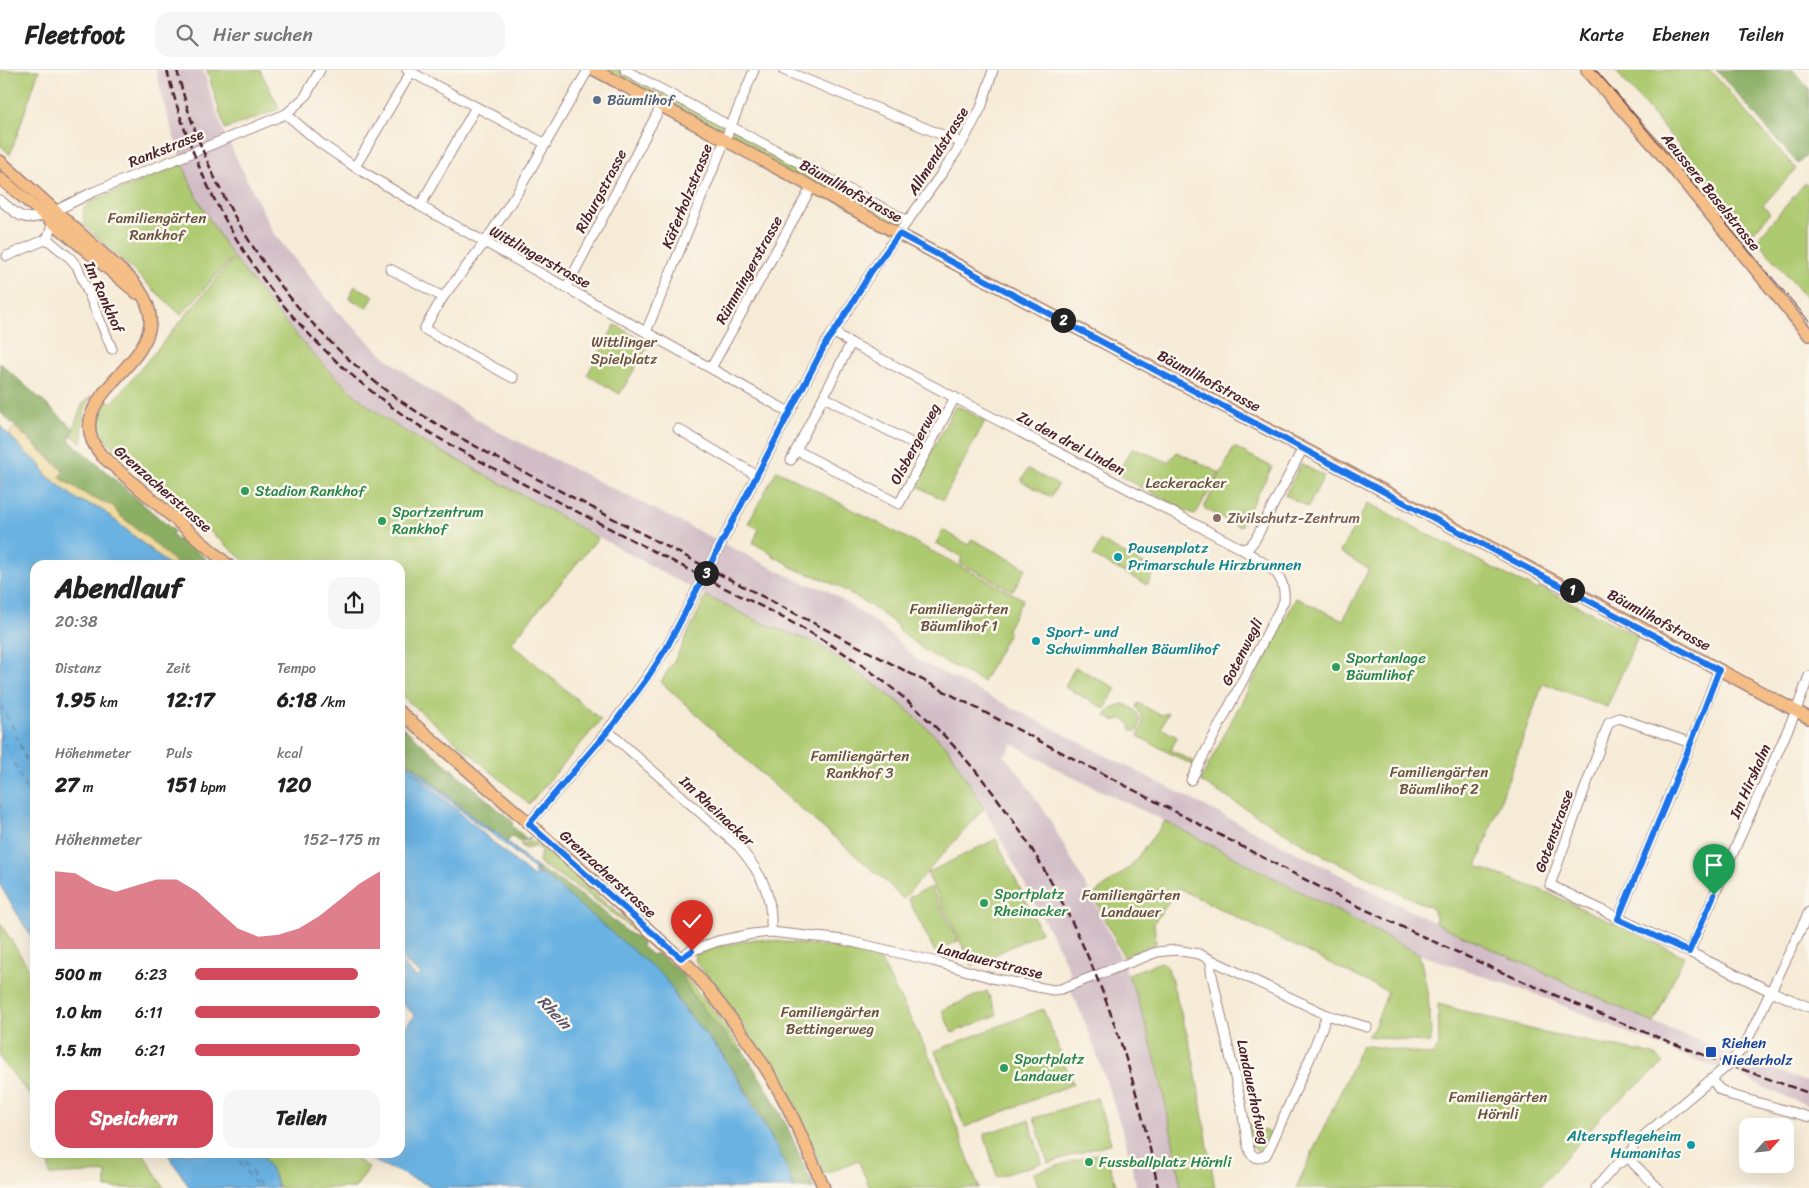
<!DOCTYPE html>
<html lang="de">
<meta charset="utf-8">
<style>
:root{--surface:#fff;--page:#f6f6f6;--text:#222;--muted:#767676;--line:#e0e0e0;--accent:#d1495b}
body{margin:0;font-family:Sriracha,sans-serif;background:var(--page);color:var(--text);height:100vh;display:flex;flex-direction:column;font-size:19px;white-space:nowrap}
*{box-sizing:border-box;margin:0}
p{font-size:16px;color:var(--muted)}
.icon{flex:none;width:28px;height:28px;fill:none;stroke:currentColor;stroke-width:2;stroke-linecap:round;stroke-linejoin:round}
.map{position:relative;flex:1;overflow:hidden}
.side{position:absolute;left:30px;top:490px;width:375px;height:598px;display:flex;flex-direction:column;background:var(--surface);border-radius:15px;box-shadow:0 5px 20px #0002}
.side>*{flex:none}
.needle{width:32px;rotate:63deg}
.tools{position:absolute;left:1739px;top:1048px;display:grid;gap:10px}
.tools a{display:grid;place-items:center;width:55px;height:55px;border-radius:10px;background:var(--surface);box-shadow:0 5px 20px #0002;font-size:25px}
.pin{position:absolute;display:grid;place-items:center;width:42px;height:42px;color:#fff;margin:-51px -21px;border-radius:50% 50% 50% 0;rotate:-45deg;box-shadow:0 0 5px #0007}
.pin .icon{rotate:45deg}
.km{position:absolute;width:25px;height:25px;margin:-12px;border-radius:50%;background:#222;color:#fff;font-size:14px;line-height:25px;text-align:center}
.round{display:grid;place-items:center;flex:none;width:52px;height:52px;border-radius:15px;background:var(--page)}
.head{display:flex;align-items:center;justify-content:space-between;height:85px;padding:0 25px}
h1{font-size:28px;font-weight:700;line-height:38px}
.figures{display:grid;grid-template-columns:repeat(3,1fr);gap:8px;height:85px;padding:5px 25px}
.figures div{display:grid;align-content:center}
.figures b{font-size:21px;font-weight:700}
.figures small{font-size:14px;font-weight:400}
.figures p{font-size:14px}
.chart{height:140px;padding:10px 25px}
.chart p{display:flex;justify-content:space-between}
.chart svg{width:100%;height:90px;margin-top:5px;fill:var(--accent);opacity:.7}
.button{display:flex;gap:10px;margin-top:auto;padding:10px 25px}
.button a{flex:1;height:58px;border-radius:15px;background:var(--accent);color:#fff;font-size:20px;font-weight:700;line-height:58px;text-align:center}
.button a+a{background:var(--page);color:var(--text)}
ul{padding:0 25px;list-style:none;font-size:16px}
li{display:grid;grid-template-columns:80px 60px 1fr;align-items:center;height:38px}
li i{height:12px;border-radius:6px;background:var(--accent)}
header{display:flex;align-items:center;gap:30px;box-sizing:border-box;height:70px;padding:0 25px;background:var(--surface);border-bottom:1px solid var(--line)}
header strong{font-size:24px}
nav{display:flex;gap:28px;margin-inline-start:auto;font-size:18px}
.search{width:350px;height:45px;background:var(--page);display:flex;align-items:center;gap:12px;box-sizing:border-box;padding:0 18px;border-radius:15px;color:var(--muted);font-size:19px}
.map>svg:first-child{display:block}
</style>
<header>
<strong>Fleetfoot</strong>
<div class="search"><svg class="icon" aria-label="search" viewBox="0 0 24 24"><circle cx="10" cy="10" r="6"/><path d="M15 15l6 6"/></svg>Hier suchen</div>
<nav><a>Karte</a><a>Ebenen</a><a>Teilen</a></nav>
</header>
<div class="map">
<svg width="1809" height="1118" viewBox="0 0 1809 1118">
<rect width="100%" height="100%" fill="#fbf7ec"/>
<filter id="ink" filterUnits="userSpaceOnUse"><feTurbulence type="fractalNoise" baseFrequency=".02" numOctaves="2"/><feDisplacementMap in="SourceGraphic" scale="10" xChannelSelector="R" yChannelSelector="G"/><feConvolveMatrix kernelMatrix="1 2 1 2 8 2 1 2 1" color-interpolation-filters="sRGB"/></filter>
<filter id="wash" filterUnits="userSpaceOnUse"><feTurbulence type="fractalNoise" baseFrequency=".0096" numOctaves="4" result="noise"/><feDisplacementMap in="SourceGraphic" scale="20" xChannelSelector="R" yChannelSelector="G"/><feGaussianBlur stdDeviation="1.12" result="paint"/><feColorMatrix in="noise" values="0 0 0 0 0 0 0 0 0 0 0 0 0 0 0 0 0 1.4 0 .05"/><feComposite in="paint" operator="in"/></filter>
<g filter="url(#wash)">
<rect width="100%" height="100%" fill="#f6ebd7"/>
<!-- industrial -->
<polygon fill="#d2bdc6" points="156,0 203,0 223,61 274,164 337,241 384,286 427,319 493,359 801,512 827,520 879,555 918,590 1425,848 1654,953 1809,1013 1809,1036 1774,1022 1737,1004 1681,985 1538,925 1419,884 1165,751 1070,706 1013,674 1004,686 1018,702 1049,748 1094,831 1124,895 1138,930 1148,962 1168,1046 1181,1118 1137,1118 1124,1065 1102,999 1086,955 1069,916 1070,903 1061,882 984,738 947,677 900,633 818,574 760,552 706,526 537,433 430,377 378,343 335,306 297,267 274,240 233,187 203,139 188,111 163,31"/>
<!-- green -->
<g fill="#aeca71" stroke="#7c744e">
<polygon points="0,0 39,0 10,85 0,75"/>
<polygon points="207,0 260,0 279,38 277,40 225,59"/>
<polygon points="595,0 625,0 908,151 899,164"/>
<polygon points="1615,0 1710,0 1796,99 1763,135 1770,143 1753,163"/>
<path d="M183,94C194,127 214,157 233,187L181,245L83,154L85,152L83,149L84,138L91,131Z"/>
<polygon points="1805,113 1809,117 1809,231 1757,170"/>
<path d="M234,188C277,244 321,300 378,343C407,365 440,381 473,398C515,421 557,444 598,468L511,573L601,650L529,734L400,624V495H249L106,371L100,362L99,351L101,342L108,330L112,333Z"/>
<polygon points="355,216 374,226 367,238 349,228"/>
<polygon points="615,255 649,274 620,324 587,305"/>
<path d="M91,325C84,342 81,350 83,369L81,372L71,365L82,335Z"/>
<polygon points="956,335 985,351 943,430 914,414"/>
<polygon points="1234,377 1272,397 1240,457 1204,438"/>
<polygon points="1133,378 1168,392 1177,382 1220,403 1195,445 1106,399 1110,392 1120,398"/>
<polygon points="1301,394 1324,406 1308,437 1285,425"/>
<polygon points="1028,399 1058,415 1051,427 1021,411"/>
<path d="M777,400L1023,529L1007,559L1009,563L983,612L927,582L897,559L898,556C877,539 853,524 829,512C816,505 802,503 789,496V494L773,486V484L753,473L759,459L748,453Z"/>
<polygon points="1368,433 1516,510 1538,520 1540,517 1638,566 1607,637 1543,613 1478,793 1478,797 1544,821 1684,886 1654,953 1435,853 1436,846 1433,839 1322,785 1200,711 1296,528 1343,550 1369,499 1340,482"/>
<polygon points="943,460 969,475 972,469 1026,498 1013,521 960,493 962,487 936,473"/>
<polygon points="1101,471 1155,500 1147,515 1093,486"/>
<polygon points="706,526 760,552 818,574 900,633 947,677 984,738 903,829 882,808 787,727 661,612 677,586"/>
<polygon points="1075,597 1116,618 1105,639 1065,617"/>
<path d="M1138,633L1160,645L1168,643L1161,658L1177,667L1171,680L1196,693L1192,695L1138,666C1144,656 1144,646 1136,637Z"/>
<path d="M1122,634C1137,637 1144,649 1137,662L1131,660C1130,651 1123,646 1115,651L1105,646L1111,638Z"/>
<path d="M1165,751L1419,884C1427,915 1431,941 1431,973L1367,966L1374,958L1388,922L1178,818L1154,853L1156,873L1124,887L1093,825L1130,797Z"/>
<polygon points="996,769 1041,862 972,896 927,803"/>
<path d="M536,772L634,858V859H632C602,834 575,814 541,795L539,792L541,780L536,776L525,779L520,774Z"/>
<polygon points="931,817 958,871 935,882 908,828"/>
<polygon points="0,853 35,908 35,1032 0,988"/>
<polygon points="756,869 832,877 878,885 933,993 979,1118 870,1118 858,1090 824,1104 797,1039 784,1015 714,914 696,892 695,885 710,878"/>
<path d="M1161,892L1168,898L1192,982L1215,1118H1181C1169,1046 1155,972 1128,904Z"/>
<polygon points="684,905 712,939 743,981 738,980 695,929 683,909"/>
<polygon points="987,921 997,945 952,963 942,940"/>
<polygon points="1438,934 1548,964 1653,984 1664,993 1604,1043 1539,1118 1296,1118 1362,975 1432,985 1439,977"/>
<polygon points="1043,939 1073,1014 965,1057 935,981"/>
<polygon points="1097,1028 1111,1073 1048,1093 1034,1048"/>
<polygon points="1029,1050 1042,1093 997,1107 984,1064"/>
<path d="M1249,1054L1272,1064C1270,1068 1268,1076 1265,1079C1252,1091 1248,1061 1249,1054Z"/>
<polygon points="1105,1081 1117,1118 1039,1118 1034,1103"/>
<polygon points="47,1083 143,1083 164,1118 106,1118 106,1102 50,1105"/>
<polygon points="261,1083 347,1083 369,1098 355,1118 278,1118 274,1105"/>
</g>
<!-- forest -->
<g fill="#8aae63" stroke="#6a6647">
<polygon points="1716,0 1793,0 1809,19 1809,83 1798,94"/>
<path d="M0,293L74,359L69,370L174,461L172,465L174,468L177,470L181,468L207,490L206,495H178L119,445C112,431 99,433 88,426C78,421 70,413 60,408L63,400L0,342Z"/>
<polygon points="400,655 513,752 512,756 527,769 530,767 531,770 520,771 512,766 507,772 496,762 480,753 412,695 400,692"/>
<path d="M536,797C566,814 593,832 619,855C626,861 632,868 642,866L645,868L641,876L652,885L658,883L684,905L683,909L695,929L738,980L743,981L766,1017L787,1056L814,1118H794C777,1073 749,1021 721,982C704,960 683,942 672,918L539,806Z"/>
</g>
<!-- sand -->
<polygon fill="#eeda9e" stroke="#9c7c64" points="15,357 63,401 60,408 90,427 113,436 119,445 147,467 178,495 169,495 163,491 151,479 134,468 101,439 78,430 46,405 40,394 27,384 9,364"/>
<!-- water -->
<g fill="#6bb2e2" stroke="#5a6886" fill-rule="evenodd">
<polygon points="0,356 27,384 40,394 46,405 78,430 101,439 169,495 35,495 35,873 0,815"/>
<path d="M400,692L415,698L480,753L496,762L536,797L539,806L544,805L662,905L672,918L679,933L721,983L741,1014L782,1087L794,1118H435L369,1089L358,1083L400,1082V962L414,947L415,945L400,932V892L416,907H419L421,904L400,888ZM412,701L425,710L478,755L494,765L534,799L536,807L532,806Z"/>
<polygon points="167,1083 261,1083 274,1105 278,1118 190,1118"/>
</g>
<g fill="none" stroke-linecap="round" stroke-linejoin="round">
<!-- ferry -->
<g stroke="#56526b" stroke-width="1" stroke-dasharray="6 5" stroke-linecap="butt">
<polyline points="0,635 11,653 35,712"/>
<polyline points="0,664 35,738"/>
<polyline points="234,1082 257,1118"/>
<polyline points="240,1082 261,1118"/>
</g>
</g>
</g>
<g filter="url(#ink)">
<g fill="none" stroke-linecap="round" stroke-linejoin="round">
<defs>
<g id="minor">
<polyline points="407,0 546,74"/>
<polyline points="625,0 908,151"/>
<polyline points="783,0 962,73"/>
<polyline points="286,44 320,73 355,97 420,136 789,342"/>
<polyline points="355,97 411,2"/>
<path d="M0,130C16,143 22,153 44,145"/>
<polyline points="420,136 476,37"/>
<polyline points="57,140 93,122 184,86 286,44 305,27 320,0"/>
<polyline points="47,169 70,188 77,196 112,279"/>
<polyline points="7,186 47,169 53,153"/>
<polyline points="390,199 443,227"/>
<polyline points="566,218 661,36"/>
<polyline points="646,262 754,0"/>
<path d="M833,262L851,273L1242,479C1263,494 1287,500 1284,531L1191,710"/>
<polyline points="711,298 812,116"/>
<polyline points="513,308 424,259 443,227 485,172 517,123 588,0"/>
<polyline points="824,327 927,381"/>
<polyline points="678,359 756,405"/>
<polyline points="796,380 899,434 955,327"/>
<polyline points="791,390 851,273"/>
<polyline points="1242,479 1249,477 1255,470 1303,378"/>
<path d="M608,661L739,777C762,804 773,825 771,862"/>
<polyline points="1691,673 1625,650 1619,648 1609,652 1550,815 1768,920 1809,937"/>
<path d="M529,753C578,697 627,641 667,577L827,271L838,256L871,202L942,103L962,73L981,38L993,0"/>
<polyline points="1618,849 1691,673 1719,599"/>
<polyline points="1689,882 1796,641 1809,606"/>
<polyline points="681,888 688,882 718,871 752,864 771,862 844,870 933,891 992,908 1053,920 1061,919 1157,882 1176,880 1199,884 1327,945 1367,957"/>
<polyline points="1211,890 1211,901 1241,1034 1248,1076 1251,1084 1257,1088 1266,1085 1270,1077 1310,988 1327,945"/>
<polyline points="1712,1009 1719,1019 1731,1025 1809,1047"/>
<polyline points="1630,1087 1633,1093 1658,1118"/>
<polyline points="1596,1118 1616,1095 1630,1087 1634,1075 1641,1068 1726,997 1744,977 1809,842"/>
</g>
<g id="major">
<polyline points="595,0 899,164 1588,529 1809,648"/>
<polyline points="1587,0 1658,80 1809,265"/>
<path d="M0,91L131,209C142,222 152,237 150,254C146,301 57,334 102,386L228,495"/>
<polyline points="0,108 137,223"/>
<path d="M400,642L529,753L690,897C722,936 755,977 779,1021C797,1052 809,1085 824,1118"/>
</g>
</defs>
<!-- minor casing -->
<use href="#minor" stroke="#a08581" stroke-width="11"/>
<!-- major casing -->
<use href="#major" stroke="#a08581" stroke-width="14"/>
<!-- minor -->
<use href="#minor" stroke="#fff" stroke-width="9"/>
<!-- major -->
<use href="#major" stroke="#f6be87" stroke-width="11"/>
<!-- tram -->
<polyline stroke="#4a1f2b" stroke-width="1" points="1596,0 1809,251"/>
<!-- rail -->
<g stroke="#4a1f2b" stroke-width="2.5" stroke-dasharray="8 4" stroke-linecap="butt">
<path d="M167,0C208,166 307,293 454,377C535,421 618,462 699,505C754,533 810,559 860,594C1030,712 1121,921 1158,1118"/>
<path d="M177,0C208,130 285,245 392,325C426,349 462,369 499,389L1333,824C1488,899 1646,967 1809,1023"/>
</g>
</g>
</g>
<g fill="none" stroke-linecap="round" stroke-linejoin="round" filter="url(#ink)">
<defs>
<polyline id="route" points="692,881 681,888 529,754 613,655 648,607 667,577 827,271 838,256 871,202 899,164 1719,600 1691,673 1618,849 1689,882 1714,825"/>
</defs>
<!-- route casing -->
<use href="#route" stroke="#fff" stroke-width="10"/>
<!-- route -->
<use href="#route" stroke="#1a73e8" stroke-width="6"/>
</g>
<!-- markers -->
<circle fill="#5c6f8a" stroke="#fbf7ec" stroke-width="2" cx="597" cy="30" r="5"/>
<g fill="#2e9e5b" stroke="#fbf7ec" stroke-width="2">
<circle cx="245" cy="421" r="5"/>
<circle cx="382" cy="451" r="5"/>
<circle cx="1336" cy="597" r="5"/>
<circle cx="984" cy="833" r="5"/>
<circle cx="1004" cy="998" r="5"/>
<circle cx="1089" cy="1092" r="5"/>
</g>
<circle fill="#8d6e63" stroke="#fbf7ec" stroke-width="2" cx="1217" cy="448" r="5"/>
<g fill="#0f9aa8" stroke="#fbf7ec" stroke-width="2">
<circle cx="1118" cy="487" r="5"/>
<circle cx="1036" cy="571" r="5"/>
<circle cx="1691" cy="1075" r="5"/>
</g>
<rect fill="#1a4fb4" stroke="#fbf7ec" stroke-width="2" x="1705" y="976" width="12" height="12" rx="2.5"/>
<g text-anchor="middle" stroke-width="5" stroke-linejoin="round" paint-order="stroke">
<!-- service labels -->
<g font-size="15" fill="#4e5e75" stroke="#fbf7ec" text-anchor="start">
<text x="607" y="35">Bäumlihof</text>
</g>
<!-- street labels -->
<g font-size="15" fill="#4a1f2b" stroke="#fbf7ec">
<text transform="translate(166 78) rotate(-22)" y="5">Rankstrasse</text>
<text transform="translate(938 81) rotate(-58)" y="5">Allmendstrasse</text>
<text transform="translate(601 121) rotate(-62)" y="5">Riburgstrasse</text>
<text transform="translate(851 121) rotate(29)" y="5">Bäumlihofstrasse</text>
<text transform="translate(1711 122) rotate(51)" y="5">Aeussere Baselstrasse</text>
<text transform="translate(687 126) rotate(-68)" y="5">Käferholzstrasse</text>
<text transform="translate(540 187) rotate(29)" y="5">Wittlingerstrasse</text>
<text transform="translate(749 200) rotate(-61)" y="5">Rümmingerstrasse</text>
<text transform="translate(104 227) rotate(66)" y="5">Im Rankhof</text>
<text transform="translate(1209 311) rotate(28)" y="5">Bäumlihofstrasse</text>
<text transform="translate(1071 373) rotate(28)" y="5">Zu den drei Linden</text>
<text transform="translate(915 374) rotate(-62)" y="5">Olsbergerweg</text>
<text transform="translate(163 419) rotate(41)" y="5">Grenzacherstrasse</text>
<text transform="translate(1659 550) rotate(28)" y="5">Bäumlihofstrasse</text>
<text transform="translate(1242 582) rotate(-63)" y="5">Gotenwegli</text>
<text transform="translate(1750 711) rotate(-66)" y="5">Im Hirshalm</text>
<text transform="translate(717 741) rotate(43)" y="5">Im Rheinacker</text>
<text transform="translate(1554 761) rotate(-70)" y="5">Gotenstrasse</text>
<text transform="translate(608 804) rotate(42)" y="5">Grenzacherstrasse</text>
<text transform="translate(990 891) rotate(14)" y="5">Landauerstrasse</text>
<text transform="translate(1253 1022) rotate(78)" y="5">Landauerhofweg</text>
</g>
<!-- park labels -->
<g font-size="15" fill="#685240" stroke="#fbf7ec">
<text x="157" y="153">Familiengärten<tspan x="157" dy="17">Rankhof</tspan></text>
<text x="624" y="277">Wittlinger<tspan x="624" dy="17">Spielplatz</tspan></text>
<text x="1186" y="418">Leckeracker</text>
<text x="959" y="544">Familiengärten<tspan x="959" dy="17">Bäumlihof 1</tspan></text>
<text x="860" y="691">Familiengärten<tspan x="860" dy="17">Rankhof 3</tspan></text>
<text x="1439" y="707">Familiengärten<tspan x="1439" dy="17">Bäumlihof 2</tspan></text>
<text x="1131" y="830">Familiengärten<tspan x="1131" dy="17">Landauer</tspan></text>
<text x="830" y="947">Familiengärten<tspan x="830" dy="17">Bettingerweg</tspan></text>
<text x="1498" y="1032">Familiengärten<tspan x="1498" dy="17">Hörnli</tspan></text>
</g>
<!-- leisure labels -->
<g font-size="15" fill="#27864d" stroke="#fbf7ec" text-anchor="start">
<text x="255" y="426">Stadion Rankhof</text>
<text x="392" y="447">Sportzentrum<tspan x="392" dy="17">Rankhof</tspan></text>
<text x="1346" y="593">Sportanlage<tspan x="1346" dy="17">Bäumlihof</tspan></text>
<text x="994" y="829">Sportplatz<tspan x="994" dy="17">Rheinacker</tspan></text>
<text x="1014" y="994">Sportplatz<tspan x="1014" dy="17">Landauer</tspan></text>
<text x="1099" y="1097">Fussballplatz Hörnli</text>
</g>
<!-- education labels -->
<g font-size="15" fill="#785e54" stroke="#fbf7ec" text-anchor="start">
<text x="1227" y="453">Zivilschutz-Zentrum</text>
</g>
<!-- culture labels -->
<g font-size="15" fill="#0d838f" stroke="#fbf7ec" text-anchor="start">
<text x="1128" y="483">Pausenplatz<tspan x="1128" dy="17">Primarschule Hirzbrunnen</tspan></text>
<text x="1046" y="567">Sport- und<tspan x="1046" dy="17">Schwimmhallen Bäumlihof</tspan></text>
<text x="1681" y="1071" text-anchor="end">Alterspflegeheim<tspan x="1681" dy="17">Humanitas</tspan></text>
</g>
<!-- transit labels -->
<g font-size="15" fill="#164399" stroke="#fbf7ec" text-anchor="start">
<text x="1722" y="978">Riehen<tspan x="1722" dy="17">Niederholz</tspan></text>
</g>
<!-- water labels -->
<g font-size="16" font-style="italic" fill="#56526b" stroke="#fbf7ec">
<text transform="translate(555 942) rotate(46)" y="6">Rhein</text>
</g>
</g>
</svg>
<div class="tools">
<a><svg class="needle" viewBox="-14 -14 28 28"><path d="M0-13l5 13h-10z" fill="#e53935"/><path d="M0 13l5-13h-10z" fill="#767676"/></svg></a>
</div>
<div class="pin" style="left:1714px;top:825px;background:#1e9e55"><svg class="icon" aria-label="arrive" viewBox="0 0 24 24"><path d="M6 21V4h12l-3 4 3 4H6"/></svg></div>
<div class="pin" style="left:692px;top:881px;background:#d93025"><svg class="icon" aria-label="check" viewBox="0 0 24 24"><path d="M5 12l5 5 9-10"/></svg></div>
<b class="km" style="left:1572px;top:520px">1</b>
<b class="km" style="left:1063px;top:250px">2</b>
<b class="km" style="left:706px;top:503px">3</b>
<section class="side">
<div class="head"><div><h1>Abendlauf</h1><p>20:38</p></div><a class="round"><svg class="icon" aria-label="share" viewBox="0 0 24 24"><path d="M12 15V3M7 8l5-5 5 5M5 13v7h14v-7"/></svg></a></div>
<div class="figures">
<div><p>Distanz</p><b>1.95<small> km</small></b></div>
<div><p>Zeit</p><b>12:17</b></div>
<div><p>Tempo</p><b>6:18<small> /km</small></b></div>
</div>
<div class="figures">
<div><p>Höhenmeter</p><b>27<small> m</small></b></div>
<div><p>Puls</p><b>151<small> bpm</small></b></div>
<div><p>kcal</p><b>120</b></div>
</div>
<div class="chart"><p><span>Höhenmeter</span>152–175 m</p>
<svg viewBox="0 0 160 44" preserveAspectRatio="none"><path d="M0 44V6L10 7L20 13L30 16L40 13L50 10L60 10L70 16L80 25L90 34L100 38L110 37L120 34L130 28L140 20L150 12L160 6V44z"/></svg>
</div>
<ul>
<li><b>500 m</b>6:23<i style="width:88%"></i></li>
<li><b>1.0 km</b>6:11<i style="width:100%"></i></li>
<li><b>1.5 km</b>6:21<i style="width:89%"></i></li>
</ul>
<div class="button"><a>Speichern</a><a>Teilen</a></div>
</section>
</div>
